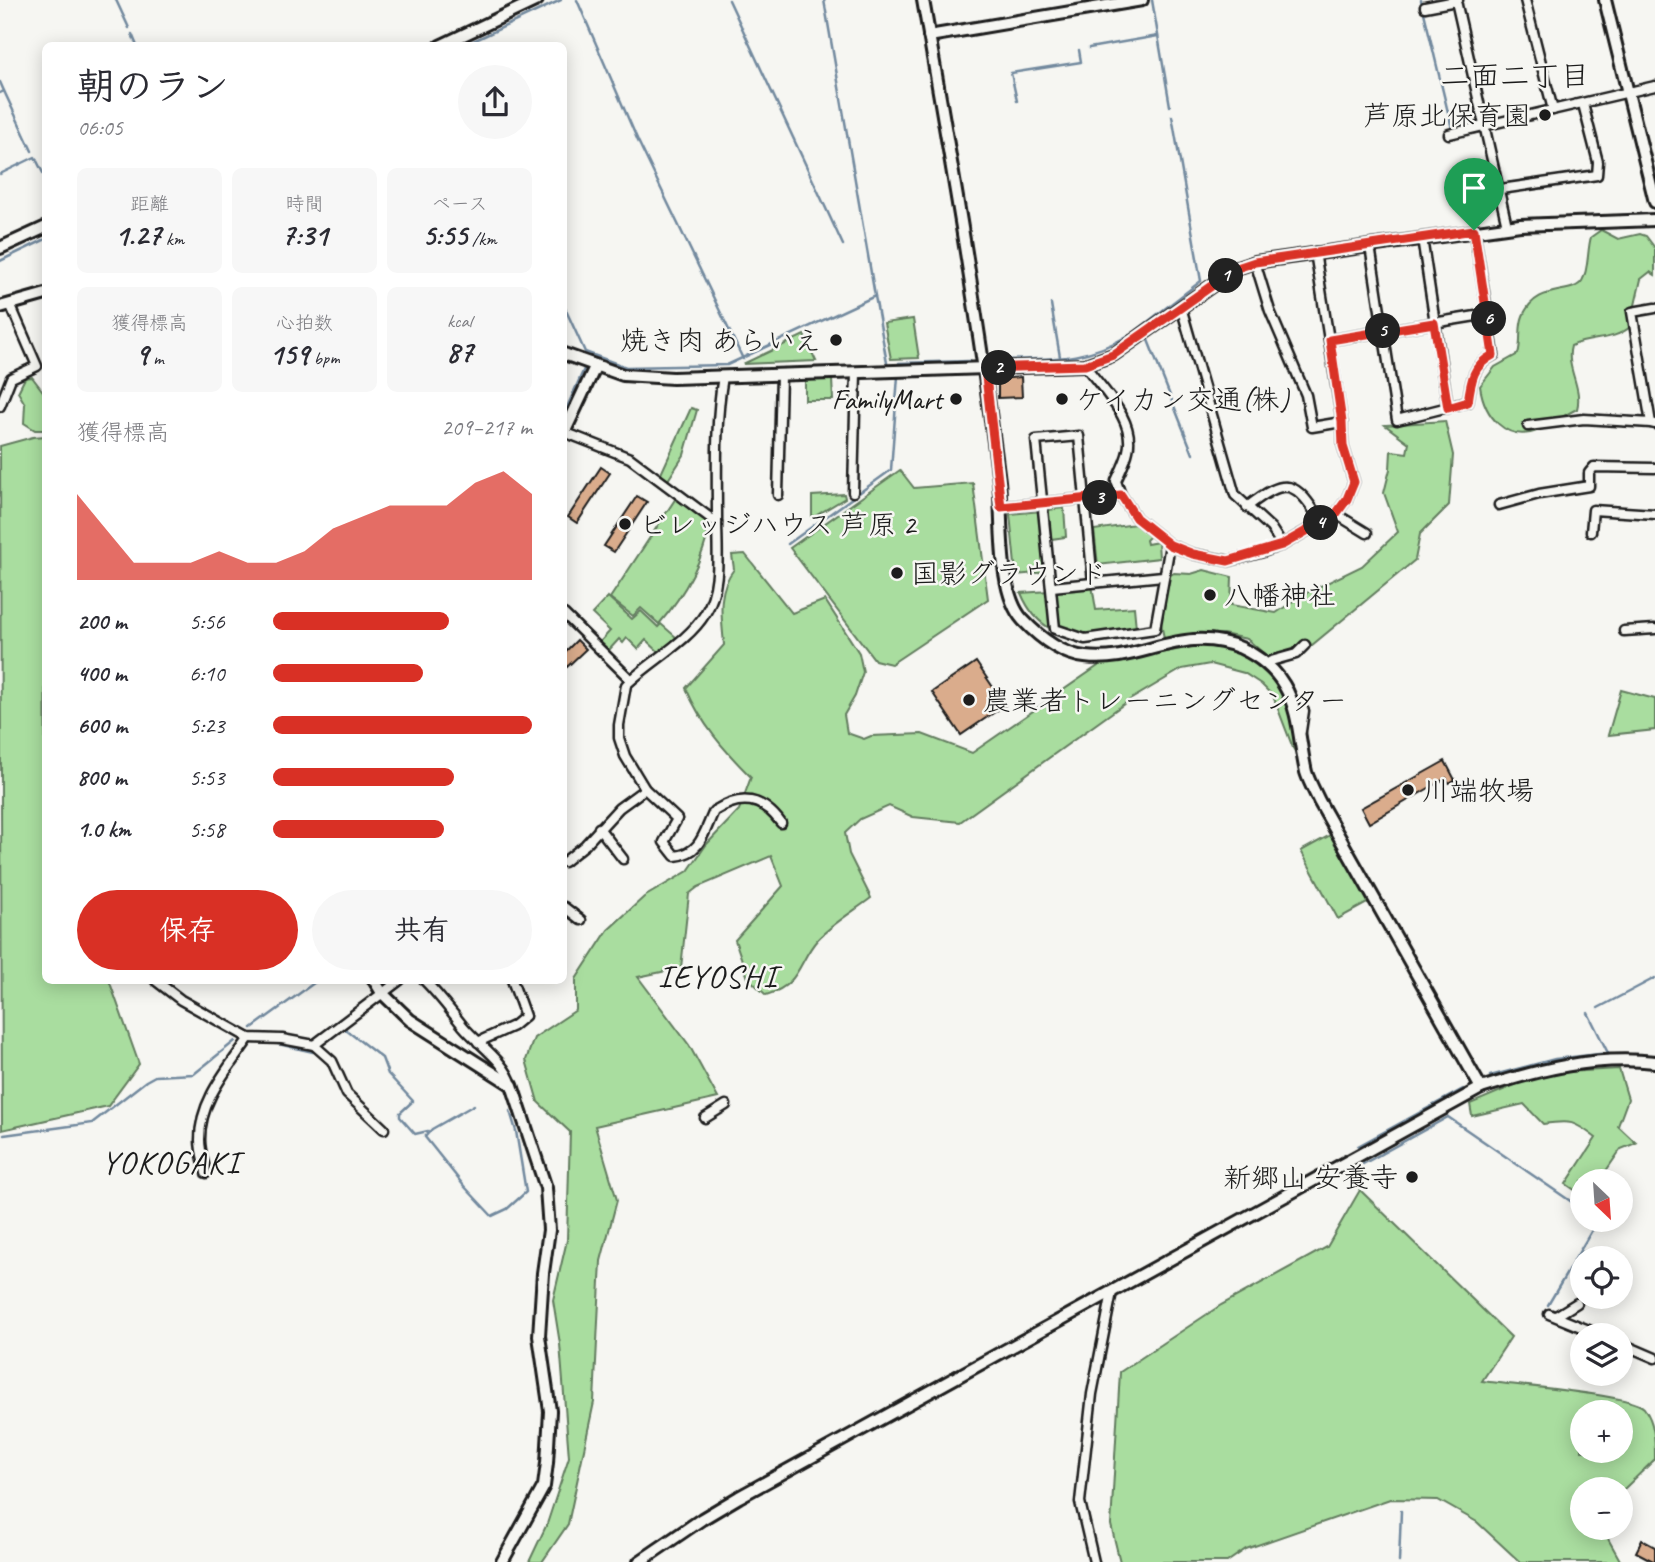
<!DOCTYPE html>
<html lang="ja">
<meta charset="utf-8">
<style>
:root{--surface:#fff;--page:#f7f7f7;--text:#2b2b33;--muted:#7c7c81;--accent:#d93025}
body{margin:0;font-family:Caveat,"Klee One",sans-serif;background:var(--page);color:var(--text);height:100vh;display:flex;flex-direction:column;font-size:26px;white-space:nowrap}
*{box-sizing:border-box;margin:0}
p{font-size:23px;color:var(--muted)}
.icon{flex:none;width:38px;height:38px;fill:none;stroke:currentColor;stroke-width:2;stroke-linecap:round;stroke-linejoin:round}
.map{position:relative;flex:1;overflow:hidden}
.panel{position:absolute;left:42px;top:42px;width:525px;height:942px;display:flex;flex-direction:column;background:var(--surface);border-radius:10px;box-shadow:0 4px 18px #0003}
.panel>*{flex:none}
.needle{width:46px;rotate:155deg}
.controls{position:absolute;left:1570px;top:1169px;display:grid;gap:14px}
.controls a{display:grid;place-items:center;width:63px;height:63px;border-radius:50%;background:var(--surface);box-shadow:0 4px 18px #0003;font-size:35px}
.pin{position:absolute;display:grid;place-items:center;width:60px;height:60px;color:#fff;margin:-72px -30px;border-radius:50% 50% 50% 0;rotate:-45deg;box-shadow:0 0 7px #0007}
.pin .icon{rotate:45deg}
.km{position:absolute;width:35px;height:35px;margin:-18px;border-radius:50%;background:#222;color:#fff;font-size:19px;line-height:35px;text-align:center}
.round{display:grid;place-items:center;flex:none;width:74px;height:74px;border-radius:37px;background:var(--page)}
.summary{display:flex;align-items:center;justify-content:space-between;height:119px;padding:0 35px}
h1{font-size:38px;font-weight:700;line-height:52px}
.stats{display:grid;grid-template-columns:repeat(3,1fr);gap:10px;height:119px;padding:7px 35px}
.stats div{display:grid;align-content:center;border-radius:10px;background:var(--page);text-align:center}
.stats b{font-size:30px;font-weight:700}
.stats small{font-size:19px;font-weight:400}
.stats p{font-size:19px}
.chart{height:196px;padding:14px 35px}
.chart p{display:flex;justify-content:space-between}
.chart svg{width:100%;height:126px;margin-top:7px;fill:var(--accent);opacity:.7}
.button{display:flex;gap:14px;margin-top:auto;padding:14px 35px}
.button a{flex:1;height:80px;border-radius:42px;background:var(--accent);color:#fff;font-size:28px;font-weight:700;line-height:80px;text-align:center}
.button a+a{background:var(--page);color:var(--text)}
ul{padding:0 35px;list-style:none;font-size:23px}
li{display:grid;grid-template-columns:112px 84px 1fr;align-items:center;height:52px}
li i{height:18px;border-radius:9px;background:var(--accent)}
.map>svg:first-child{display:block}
</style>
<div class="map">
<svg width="1655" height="1562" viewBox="0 0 1655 1562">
<rect width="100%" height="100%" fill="#f6f6f2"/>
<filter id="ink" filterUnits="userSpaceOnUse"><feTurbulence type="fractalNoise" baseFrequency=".0143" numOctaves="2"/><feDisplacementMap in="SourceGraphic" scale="14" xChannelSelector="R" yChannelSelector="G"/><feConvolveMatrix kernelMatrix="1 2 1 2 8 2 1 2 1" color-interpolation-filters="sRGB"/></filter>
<g filter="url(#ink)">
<!-- green -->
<g fill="#a9dd9f" stroke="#627c5e" stroke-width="2" fill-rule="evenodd">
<path d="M1601,230L1618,239L1640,234L1646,236L1655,248V275L1650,272L1641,279L1630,327C1612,342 1592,336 1571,346C1565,368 1583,387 1577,409C1564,415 1552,424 1539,430C1506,444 1484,415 1480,386L1495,367L1518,354C1522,342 1518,328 1523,316C1536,283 1572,296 1582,281C1589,270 1587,250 1591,237Z"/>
<polygon points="913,319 919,358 891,359 884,323"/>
<polygon points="804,335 816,361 743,364"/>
<polygon points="32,377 45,394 45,430 35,430 24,423 25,404 18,392 25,378"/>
<polygon points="832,379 833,400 805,400 805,380"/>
<polygon points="691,408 697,410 684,455 668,480 660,476"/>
<polygon points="1445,421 1453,455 1449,505 1420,534 1415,560 1300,655 1269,658 1247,639 1223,634 1164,638 1160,619 1167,577 1174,573 1191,574 1204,570 1232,577 1231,605 1276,613 1304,594 1362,566 1398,532 1384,493 1390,469 1391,451 1407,453 1409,443 1385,425"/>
<polygon points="45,436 46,980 109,980 139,1064 108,1106 2,1130 0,446 33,437"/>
<polygon points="900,470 914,488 973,483 988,599 891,664 875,660 790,548"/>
<polygon points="844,494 845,498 812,518 812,496"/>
<path d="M676,498L710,524C703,561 683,596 659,624L641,608L633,616L610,598Z"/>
<polygon points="1064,508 1066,537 1051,539 1048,510"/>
<polygon points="1041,511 1047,572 1016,575 1010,514"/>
<polygon points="1135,524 1150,536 1146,540 1147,544 1158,542 1159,558 1098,565 1094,530"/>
<path d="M745,554L792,613L825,600L859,653L863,672L855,696L844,715L847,733L864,739L871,736L922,734L972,753L1101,664L1203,645L1231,649L1247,657L1270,677L1284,696L1292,715L1299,754L1297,755L1293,748L1273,696L1261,684L1244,673L1210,664L1182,669L1128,701L960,822L913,817L889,806L860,819L845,833L849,854L871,898C854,911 832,924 818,939C798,961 801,985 766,995L748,978L735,940L783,886L771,856L698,887L689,894L681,968L638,977L689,1045L718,1098L595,1126L617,1200L601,1261L594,1402L568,1524L542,1562H529L547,1524L569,1457L560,1344L553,1300L567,1240L570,1132L538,1102L526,1060L534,1038L576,1010V979L608,930L644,897L688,871L706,845L739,810L751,777C724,750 701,724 686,688L724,645C722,618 716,592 734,569L732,555Z"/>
<polygon points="1092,585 1096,610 1134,607 1136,628 1086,635 1060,628 1055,589"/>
<path d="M1049,591L1053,630C1037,622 1028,610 1021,593Z"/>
<polygon points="608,597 632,619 641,611 658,627 661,624 676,637 661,654 646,640 638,649 627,638 623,643 619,639 609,650 600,642 610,631 592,614"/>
<polygon points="1621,690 1655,699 1655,730 1608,735"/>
<polygon points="1332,834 1369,902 1338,919 1301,851"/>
<path d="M1619,1069L1628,1099L1618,1126L1636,1143L1621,1149L1599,1181H1582V1195L1566,1184L1596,1138C1574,1121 1571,1120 1543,1124L1524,1104L1472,1116L1470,1104L1522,1082L1566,1072Z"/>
<path d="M1360,1190L1511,1337L1482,1381C1509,1385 1629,1394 1644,1408C1655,1423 1655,1440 1655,1459L1621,1492L1620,1489H1582V1528H1602L1621,1562H1520L1477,1522L1438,1500L1390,1499L1246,1549L1227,1562H1120L1111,1525L1120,1372L1221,1305L1327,1247ZM1582,1412H1620V1451H1582Z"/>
</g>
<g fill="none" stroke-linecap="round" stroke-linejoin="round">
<!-- stream -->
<g stroke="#72899e" stroke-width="2.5">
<polyline points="116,0 129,28"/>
<polyline points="577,0 638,141 743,359"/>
<polyline points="729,0 843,245"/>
<polyline points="824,0 875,296"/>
<polyline points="1152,0 1170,106"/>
<polyline points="1421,0 1452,129"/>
<polyline points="132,34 137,46"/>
<polyline points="463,46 561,0"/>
<polyline points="1089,48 1158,36"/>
<polyline points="0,82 4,91"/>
<polyline points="0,93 4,91 32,151"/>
<polyline points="1017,101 1011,73 1081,62 1079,50"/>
<polyline points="0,174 35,157 46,179"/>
<polyline points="0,261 46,239"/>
<polyline points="1051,304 1060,357"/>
<polyline points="564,306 585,352 626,367 727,365 875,296 887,363"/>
<polyline points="1137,330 1201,281 1172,116"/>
<polyline points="1148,340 1193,454"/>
<path d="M996,360C1047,358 1083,363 1129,335"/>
<polyline points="899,363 970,361"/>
<polyline points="564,414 584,369"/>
<polyline points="788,544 891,470 898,376"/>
<polyline points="587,837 608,814"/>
<polyline points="391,993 408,980"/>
<polyline points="375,1004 345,1027 346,1030 382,1058 388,1074 413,1101 400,1113 400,1117 415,1134 428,1131"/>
<polyline points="1598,1008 1655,978"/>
<polyline points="252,1028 318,980"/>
<polyline points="249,1042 267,1042"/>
<polyline points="274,1043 313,1052"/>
<polyline points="319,1046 339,1032"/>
<polyline points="1490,1076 1555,1059 1608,1053 1588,1013"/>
<polyline points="474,1105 432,1129 425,1137 464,1186 492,1216 507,1209 526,1192 516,1131 510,1111"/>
<polyline points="4,1135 92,1123 146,1081 155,1076 194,1074 235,1041"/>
<polyline points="1358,1146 1463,1089"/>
<polyline points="1363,1164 1448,1117 1582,1209"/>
<polyline points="1548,1305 1598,1220"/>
<polyline points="1399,1562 1401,1511"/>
</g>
</g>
<!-- building -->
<g fill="#daac8c" stroke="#1c1c1c" stroke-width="2">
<polygon points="1021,377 1022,397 998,398 998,379"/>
<polygon points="601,467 610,473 577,523 568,517"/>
<polygon points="637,496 647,502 614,552 604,546"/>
<polygon points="577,640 586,649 567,667 564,663 564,653"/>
<polygon points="976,662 1005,705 961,735 932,692"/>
<polygon points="1445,761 1455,780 1449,783 1446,778 1369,823 1361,808"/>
<polygon points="1642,1540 1655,1547 1655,1562 1636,1552"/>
</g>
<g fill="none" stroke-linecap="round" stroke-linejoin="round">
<defs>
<g id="minor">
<polyline points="1458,0 1456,1 1507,226"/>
<polyline points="1525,0 1553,110"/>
<polyline points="1425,7 1456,1"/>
<polyline points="1449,134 1655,86"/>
<polyline points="1501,189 1597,175 1598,162 1583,104"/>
<polyline points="1422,238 1448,408"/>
<path d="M1370,246L1397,420L1468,402C1471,380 1473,365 1494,355L1474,230"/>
<polyline points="1255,262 1270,311 1306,395 1312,427 1342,422"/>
<polyline points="1181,307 1235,495 1271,528 1282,545"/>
<polyline points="1655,308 1632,312 1651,423 1655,424"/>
<polyline points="1330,340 1488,314"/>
<path d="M1085,365C1101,389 1136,419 1128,451C1126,461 1120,472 1116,481L1121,495L1136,518L1170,545L1193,554L1229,561L1263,552L1282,545L1336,514L1347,499L1354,482L1343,446L1342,422L1315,252"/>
<path d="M723,376C715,423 717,472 717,520C717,550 722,587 705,614C688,642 649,662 626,685L619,725V738L625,756L645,789L677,819L664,842L675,856C701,854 704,832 714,811C741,794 762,797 781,823"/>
<polyline points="0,406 11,378 37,366 10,304"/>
<polyline points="1528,426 1584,419 1651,423"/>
<polyline points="564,432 630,458 717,523"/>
<polyline points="853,492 856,372"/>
<polyline points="778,495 781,375"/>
<polyline points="1499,505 1539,494 1589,486 1589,473 1594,467 1655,468"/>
<polyline points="1001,507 1121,495"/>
<path d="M1247,507C1287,476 1295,480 1322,523"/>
<polyline points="1336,514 1367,533"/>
<polyline points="1591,532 1593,510 1655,514"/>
<polyline points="1093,582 1079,436 1036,440 1055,629 1085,639 1155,629 1170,545"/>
<polyline points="1052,587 1163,576"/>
<polyline points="564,614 631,680"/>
<polyline points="1624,631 1655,629"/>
<polyline points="1271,661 1296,654 1305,645"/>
<polyline points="1301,731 1304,711"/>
<polyline points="599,828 623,859"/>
<polyline points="564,862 585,845 619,808 645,789"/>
<polyline points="564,907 581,920"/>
<polyline points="155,980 181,1000 249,1038 282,1039 314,1045 400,980"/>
<path d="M424,980C439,995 450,1010 463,1026C479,1045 505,1061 512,1085"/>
<polyline points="478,1042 513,1026 525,1016 512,980"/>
<polyline points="314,1045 332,1061 347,1094 384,1129"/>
<polyline points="705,1118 726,1105"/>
<path d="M206,1173C204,1162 200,1151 200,1140C199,1101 228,1069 249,1038"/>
<polyline points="1549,1314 1601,1335"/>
<polyline points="1556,1316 1577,1303"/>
<polyline points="1620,1343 1655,1358"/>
<polyline points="1094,1562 1080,1502 1092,1394 1112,1292"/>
</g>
<g id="tertiary">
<path d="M923,0C951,160 979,320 999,481C1003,519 997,592 1023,620C1040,638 1060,654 1085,657C1141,664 1182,623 1241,648C1258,656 1274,668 1284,685C1300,712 1299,742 1306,772C1309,782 1315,792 1319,801L1481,1088"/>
<polyline points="1605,0 1655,202"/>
<polyline points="929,36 1142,0"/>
<polyline points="440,46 537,0"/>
<polyline points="0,248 46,227"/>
<polyline points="0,307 46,294"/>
<polyline points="564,354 623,375 673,378 1085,365 1113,355 1237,268 1255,262 1520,225 1655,220"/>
<polyline points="564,433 595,367"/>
<polyline points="374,980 382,993 410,1020 512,1085 546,1188 549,1230 543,1273 539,1336 550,1411 547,1463 544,1486 502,1562"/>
<path d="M639,1562L702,1519L739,1497L1481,1088C1538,1070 1595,1055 1655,1062"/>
</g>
</defs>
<!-- minor casing -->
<use href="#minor" stroke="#1c1c1c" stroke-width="13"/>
<!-- tertiary casing -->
<use href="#tertiary" stroke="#1c1c1c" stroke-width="16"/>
<!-- minor -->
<use href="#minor" stroke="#f6f6f2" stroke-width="8"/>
<!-- tertiary -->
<use href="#tertiary" stroke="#f6f6f2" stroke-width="10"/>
</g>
</g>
<g fill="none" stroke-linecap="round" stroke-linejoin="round" filter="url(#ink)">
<defs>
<path id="route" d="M1474,230L1493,355C1473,365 1471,380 1468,402L1448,408L1434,323L1330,340L1342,422L1343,446L1354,482L1347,499L1336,514L1282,545L1228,561L1193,554L1170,545L1136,518L1121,495L1001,507L985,368L1085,365L1113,355L1237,268L1255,262Z"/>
</defs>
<!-- route casing -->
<use href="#route" stroke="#fff" stroke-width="14"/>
<!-- route -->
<use href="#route" stroke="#d93025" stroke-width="9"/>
</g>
<!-- markers -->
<g fill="#1c1c1c" stroke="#f6f6f2" stroke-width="2.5">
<circle cx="1545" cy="115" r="7"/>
<circle cx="836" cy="340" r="7"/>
<circle cx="956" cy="399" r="7"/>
<circle cx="1062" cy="399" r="7"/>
<circle cx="625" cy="524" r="7"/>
<circle cx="897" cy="573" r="7"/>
<circle cx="1210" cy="595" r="7"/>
<circle cx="969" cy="700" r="7"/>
<circle cx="1408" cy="790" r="7"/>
<circle cx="1412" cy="1177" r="7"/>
</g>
<g text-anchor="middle" stroke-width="5" stroke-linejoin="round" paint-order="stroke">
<!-- poi labels -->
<g font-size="28" fill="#1c1c1c" stroke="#f6f6f2" text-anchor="start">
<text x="1531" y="125" text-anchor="end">芦原北保育園</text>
<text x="822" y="350" text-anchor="end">焼き肉 あらいえ</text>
<text x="942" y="409" text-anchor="end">FamilyMart</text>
<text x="1076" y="409">ケイカン交通(株)</text>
<text x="639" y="534">ビレッジハウス 芦原 2</text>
<text x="911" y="583">国影グラウンド</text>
<text x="1224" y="605">八幡神社</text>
<text x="983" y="710">農業者トレーニングセンター</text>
<text x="1422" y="800">川端牧場</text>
<text x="1398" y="1187" text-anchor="end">新郷山 安養寺</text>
</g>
<!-- neighbourhood labels -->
<g font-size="30" fill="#1c1c1c" stroke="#f6f6f2">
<text x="1515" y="86">二面二丁目</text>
</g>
<!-- quarter labels -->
<g font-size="32" letter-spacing="2" fill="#1c1c1c" stroke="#f6f6f2">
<text x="718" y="987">IEYOSHI</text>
<text x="171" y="1173">YOKOGAKI</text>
</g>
</g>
</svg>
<div class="controls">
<a><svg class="needle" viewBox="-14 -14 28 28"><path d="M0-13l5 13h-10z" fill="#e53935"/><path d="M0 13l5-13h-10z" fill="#7c7c81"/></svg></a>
<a><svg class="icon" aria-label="locate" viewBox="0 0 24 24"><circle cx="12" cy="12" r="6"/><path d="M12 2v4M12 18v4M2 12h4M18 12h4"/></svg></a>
<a><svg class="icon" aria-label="layers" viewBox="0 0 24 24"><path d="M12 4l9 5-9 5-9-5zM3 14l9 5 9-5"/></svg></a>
<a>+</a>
<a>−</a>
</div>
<div class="pin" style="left:1474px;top:230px;background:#1e9e55"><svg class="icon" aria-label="arrive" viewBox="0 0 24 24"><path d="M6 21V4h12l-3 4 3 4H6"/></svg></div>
<b class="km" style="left:1226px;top:276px">1</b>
<b class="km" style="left:999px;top:368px">2</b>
<b class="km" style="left:1100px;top:498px">3</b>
<b class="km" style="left:1321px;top:523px">4</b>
<b class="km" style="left:1383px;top:331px">5</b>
<b class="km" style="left:1489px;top:319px">6</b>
<section class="panel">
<div class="summary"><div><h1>朝のラン</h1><p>06:05</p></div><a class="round"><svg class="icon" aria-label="share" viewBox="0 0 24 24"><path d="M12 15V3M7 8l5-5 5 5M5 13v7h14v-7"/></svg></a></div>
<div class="stats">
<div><p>距離</p><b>1.27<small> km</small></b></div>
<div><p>時間</p><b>7:31</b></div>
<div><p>ペース</p><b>5:55<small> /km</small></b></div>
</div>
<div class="stats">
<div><p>獲得標高</p><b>9<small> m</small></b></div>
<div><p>心拍数</p><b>159<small> bpm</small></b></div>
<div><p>kcal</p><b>87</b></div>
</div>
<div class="chart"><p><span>獲得標高</span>209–217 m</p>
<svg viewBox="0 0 160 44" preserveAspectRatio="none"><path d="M0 44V14L10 26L20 38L30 38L40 38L50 34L60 38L70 38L80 34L90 26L100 22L110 18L120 18L130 18L140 10L150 6L160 14V44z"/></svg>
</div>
<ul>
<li><b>200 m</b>5:56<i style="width:68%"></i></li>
<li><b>400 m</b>6:10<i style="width:58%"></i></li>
<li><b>600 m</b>5:23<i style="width:100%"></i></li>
<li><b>800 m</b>5:53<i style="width:70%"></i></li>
<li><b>1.0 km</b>5:58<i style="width:66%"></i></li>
</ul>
<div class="button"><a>保存</a><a>共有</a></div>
</section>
</div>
